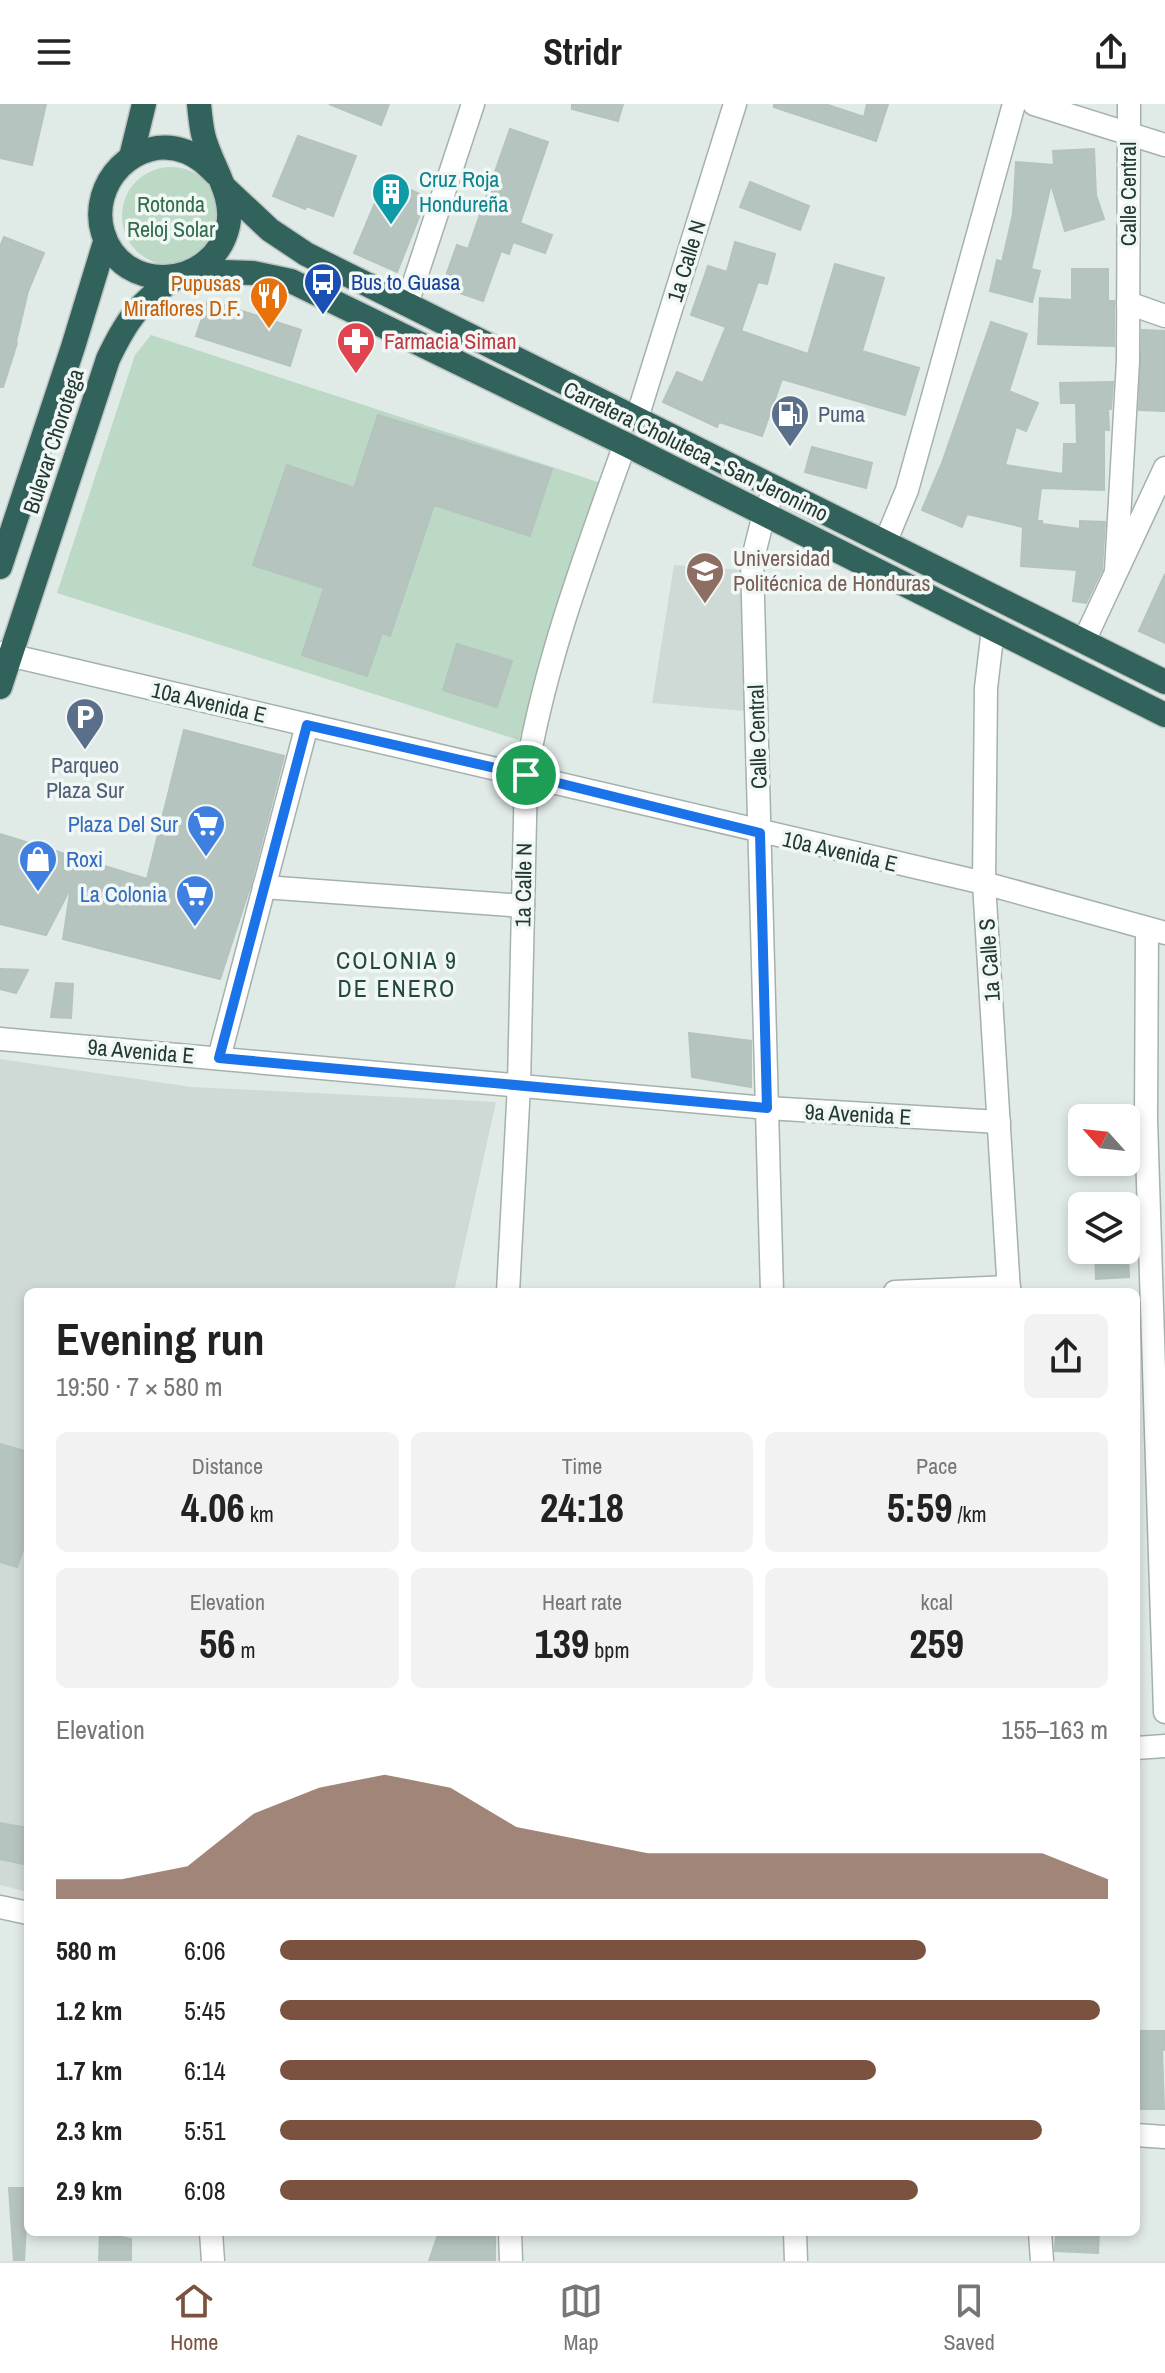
<!DOCTYPE html>
<meta charset="utf-8">
<style>
:root{--surface:#fff;--page:#f2f2f2;--text:#222;--muted:#767676;--line:#e0e0e0;--accent:#7a523f}
body{margin:0;font-family:"Archivo Narrow",sans-serif;background:var(--page);color:var(--text);height:100vh;display:flex;flex-direction:column;font-size:30px;white-space:nowrap}
*{box-sizing:border-box;margin:0}
p{font-size:26px;color:var(--muted)}
.icon{flex:none;width:44px;height:44px;fill:none;stroke:currentColor;stroke-width:2;stroke-linecap:round;stroke-linejoin:round}
.map{position:relative;flex:1;overflow:hidden}
.side{position:absolute;left:24px;top:1184px;width:1116px;height:948px;display:flex;flex-direction:column;background:var(--surface);border-radius:12px;box-shadow:0 4px 12px #0003}
.side>*{flex:none}
.needle{width:52px;rotate:297deg}
.fabs{position:absolute;left:1068px;top:1000px;display:grid;gap:16px}
.fabs a{display:grid;place-items:center;width:72px;height:72px;border-radius:12px;background:var(--surface);box-shadow:0 4px 12px #0003;font-size:40px}
.pin{position:absolute;display:grid;place-items:center;width:68px;height:68px;color:#fff;margin:-34px;border:4px solid #fff;border-radius:50%;box-shadow:0 2px 8px #0007}
.round{display:grid;place-items:center;flex:none;width:84px;height:84px;border-radius:12px;background:var(--page)}
.overview{display:flex;align-items:center;justify-content:space-between;height:136px;padding:0 32px}
h1{font-size:44px;font-weight:700;line-height:60px}
.figures{display:grid;grid-template-columns:repeat(3,1fr);gap:12px;height:136px;padding:8px 32px}
.figures div{display:grid;align-content:center;border-radius:12px;background:var(--page);text-align:center}
.figures b{font-size:40px;font-weight:700}
.figures small{font-size:22px;font-weight:400}
.figures p{font-size:22px}
.chart{height:224px;padding:16px 32px}
.chart p{display:flex;justify-content:space-between}
.chart svg{width:100%;height:144px;margin-top:8px;fill:var(--accent);opacity:.7}
ul{padding:0 32px;list-style:none;font-size:26px}
li{display:grid;grid-template-columns:128px 96px 1fr;align-items:center;height:60px}
li i{height:20px;border-radius:10px;background:var(--accent)}
header{display:flex;justify-content:space-between;align-items:center;height:104px;padding:0 32px;background:var(--surface);font-size:36px;font-weight:700}
.tabs{display:flex;justify-content:space-around;align-items:center;height:112px;border-top:2px solid var(--line);background:var(--surface);font-size:22px;color:var(--muted)}
.tabs a{display:grid;justify-items:center;gap:4px}
.tabs .active{color:var(--accent)}
.map>svg:first-child{display:block}
</style>
<header><svg class="icon" aria-label="menu" viewBox="0 0 24 24"><path d="M4 6h16M4 12h16M4 18h16"/></svg>Stridr<svg class="icon" aria-label="share" viewBox="0 0 24 24"><path d="M12 15V3M7 8l5-5 5 5M5 13v7h14v-7"/></svg></header>
<div class="map">
<svg width="1165" height="2157" viewBox="0 0 1165 2157">
<rect width="100%" height="100%" fill="#e0eae6"/>
<!-- built -->
<g fill="#cfd9d5">
<polygon points="674,461 742,466 745,607 652,599"/>
<polygon points="0,955 192,983 496,998 454,1188 28,1188 28,1788 0,1781"/>
</g>
<!-- green -->
<g fill="#bbd9c5" fill-rule="evenodd">
<circle cx="171" cy="112" r="49"/>
<path d="M151,231L601,379L519,636L57,489L135,251ZM378,311L442,332L432,408L391,531L382,529L367,572L302,551L324,484L253,461L286,362L354,384Z"/>
</g>
<!-- building -->
<g fill="#b6c4bf" stroke="#b4c3bd" stroke-width="2">
<polygon points="0,0 46,0 32,61 0,54"/>
<polygon points="329,0 389,0 381,21"/>
<polygon points="572,0 623,0 618,17 572,5"/>
<polygon points="774,0 825,0 864,13 867,0 888,0 876,37 774,3"/>
<polygon points="510,25 548,38 520,119 552,131 545,149 513,138 509,150 501,147 483,197 442,183 457,141 468,145"/>
<polygon points="298,32 356,52 333,112 306,102 305,105 273,92"/>
<polygon points="1094,45 1096,91 1104,115 1065,127 1051,80 1031,165 1040,167 1032,198 990,187 997,156 1002,158 1013,110 1016,58 1054,61 1053,47"/>
<polygon points="385,75 427,93 397,168 354,149"/>
<polygon points="750,78 809,102 800,126 740,103"/>
<polygon points="4,133 44,149 28,187 16,238 17,239 3,283 0,283 0,143"/>
<polygon points="735,138 775,150 767,180 758,178 741,227 808,250 835,160 884,174 862,247 919,264 905,311 782,275 762,332 719,318 717,323 663,298 677,268 703,279 726,223 691,211 708,162 727,168"/>
<polygon points="1072,165 1108,165 1108,197 1114,197 1114,242 1038,240 1040,194 1072,196"/>
<polygon points="208,196 301,226 290,262 196,232"/>
<polygon points="991,218 1027,230 1009,287 1038,299 1026,327 1016,323 1005,361 1063,370 1064,340 1077,340 1076,299 1061,299 1060,279 1113,278 1111,305 1108,305 1109,326 1104,326 1104,386 1041,384 1037,417 1042,417 1042,420 1080,425 1080,417 1105,418 1102,466 1086,499 1073,497 1077,466 1021,462 1023,423 967,410 962,423 922,406 942,359"/>
<polygon points="1142,226 1165,227 1165,307 1139,306"/>
<polygon points="378,311 552,365 530,432 434,401 390,532 382,529 367,572 302,551 324,484 253,461 287,361 354,384"/>
<polygon points="812,343 872,359 866,384 805,368"/>
<polygon points="1165,470 1165,539 1139,527"/>
<polygon points="457,540 512,557 497,603 443,586"/>
<polygon points="184,626 284,652 250,783 220,875 63,835 71,783 46,831 0,820 0,730 147,775"/>
<polygon points="0,865 28,866 16,889 0,885"/>
<polygon points="56,879 73,880 71,914 51,913"/>
<polygon points="689,929 751,937 751,983 692,973"/>
<polygon points="1095,1146 1128,1146 1129,1173 1096,1175"/>
<polygon points="0,1340 28,1348 28,1431 17,1463 0,1458"/>
<polygon points="0,1719 28,1724 28,1761 0,1755"/>
<polygon points="1139,1927 1165,1927 1165,1946 1162,1946 1164,2005 1136,2005"/>
<polygon points="9,2084 28,2084 24,2157 14,2157"/>
<polygon points="100,2128 131,2135 131,2157 99,2157"/>
<polygon points="439,2128 495,2128 495,2157 429,2157"/>
<polygon points="1056,2128 1099,2128 1098,2149 1055,2147"/>
</g>
<g fill="none" stroke-linecap="round" stroke-linejoin="round">
<defs>
<g id="street">
<polyline points="1034,0 1165,41"/>
<polyline points="1128,199 1165,212"/>
<polyline points="407,200 473,0"/>
<polyline points="637,314 735,0"/>
<polyline points="885,439 907,386 1014,0"/>
<polyline points="1116,467 1128,257 1129,0"/>
<polyline points="993,525 986,584 984,779 1009,1188"/>
<polyline points="1084,537 1165,364"/>
<polyline points="0,549 984,779 1165,829"/>
<polyline points="264,783 523,802"/>
<polyline points="1147,825 1146,1016 1165,1608"/>
<polyline points="0,935 767,1004 999,1018"/>
<polyline points="219,954 307,621"/>
<path d="M508,1188L519,981L526,671C545,557 586,449 625,340"/>
<polyline points="772,1188 752,458 764,410 775,385"/>
<polyline points="895,1188 1009,1183"/>
<polyline points="1136,1644 1165,1642"/>
<polyline points="0,1803 28,1809"/>
<polyline points="1136,2031 1165,2033"/>
<polyline points="211,2128 213,2157"/>
<polyline points="510,2128 511,2157"/>
<polyline points="795,2128 796,2157"/>
<polyline points="1040,2128 1042,2157"/>
</g>
<g id="highway">
<path d="M199,0C200,10 201,21 203,30C210,61 235,90 228,122C214,185 122,192 103,129C88,80 136,28 187,48C199,53 207,61 216,70"/>
<polyline points="131,53 144,0"/>
<polyline points="224,83 270,126 306,150 1165,578"/>
<polyline points="193,167 253,169 291,177 625,340 1165,611"/>
<polyline points="0,463 73,243 105,138"/>
<path d="M0,583L108,255C127,215 139,199 175,174"/>
</g>
</defs>
<!-- street casing -->
<use href="#street" stroke="#a4b1ad" stroke-width="25"/>
<!-- highway casing -->
<use href="#highway" stroke="#bdc4c2" stroke-width="27"/>
<!-- street -->
<use href="#street" stroke="#fff" stroke-width="22"/>
<!-- highway -->
<use href="#highway" stroke="#31625b" stroke-width="24"/>
</g>
<g fill="none" stroke-linecap="round" stroke-linejoin="round">
<defs>
<polygon id="route" points="307,621 526,671 760,729 767,1004 219,954"/>
</defs>
<!-- route casing -->
<use href="#route" stroke="#fff" stroke-width="16"/>
<!-- route -->
<use href="#route" stroke="#1a73e8" stroke-width="10"/>
</g>
<!-- icons -->
<defs>
<symbol id="building-pin" viewBox="-11 -11 22 30"><path d="M0 17L-7.5 6A9.5 9.5 0 1 1 7.5 6Z" fill="#0f9aa8" stroke="#f1f7f4"/><path d="M-4-6H4V6H1V3H-1V6H-4ZM-2.5-4.3h1.7v1.8h-1.7ZM.8-4.3h1.7v1.8H.8ZM-2.5-1h1.7V.8h-1.7ZM.8-1h1.7V.8H.8Z" fill="#fff"/></symbol>
<symbol id="bus-pin" viewBox="-11 -11 22 30"><path d="M0 17L-7.5 6A9.5 9.5 0 1 1 7.5 6Z" fill="#1a4fb4" stroke="#f1f7f4"/><path d="M-5-6H5V4H4V6H2V4H-2V6H-4V4H-5ZM-3.5-4V0h7V-4ZM-3.5 1.2v1.5H-2V1.2ZM2 1.2v1.5H3.5V1.2Z" fill="#fff"/></symbol>
<symbol id="restaurant-pin" viewBox="-11 -11 22 30"><path d="M0 17L-7.5 6A9.5 9.5 0 1 1 7.5 6Z" fill="#e8710a" stroke="#f1f7f4"/><path d="M-5-6h1v4h1v-4h1v4h1v-4h1v5L-1.5 .5V6h-2V.5L-5-1ZM5-6V6H3V1.5H1.5Q1.5-4 5-6Z" fill="#fff"/></symbol>
<symbol id="pharmacy-pin" viewBox="-11 -11 22 30"><path d="M0 17L-7.5 6A9.5 9.5 0 1 1 7.5 6Z" fill="#e0444e" stroke="#f1f7f4"/><path d="M-2-6h4v4h4v4h-4v4h-4v-4h-4v-4h4Z" fill="#fff"/></symbol>
<symbol id="fuel-pin" viewBox="-11 -11 22 30"><path d="M0 17L-7.5 6A9.5 9.5 0 1 1 7.5 6Z" fill="#5c6f8a" stroke="#f1f7f4"/><path d="M-5.5-6h7V0h2V4h1.3V-2.5L3-4.5l.8-.8L6-3V5H2.5V1h-1V6h-7ZM-4.2-4.7v3.2H.2V-4.7Z" fill="#fff"/></symbol>
<symbol id="university-pin" viewBox="-11 -11 22 30"><path d="M0 17L-7.5 6A9.5 9.5 0 1 1 7.5 6Z" fill="#8d6e63" stroke="#f1f7f4"/><path d="M0-5L7-2L0 1L-7-2ZM-4 1L0 2.5L4 1V4Q0 6-4 4Z" fill="#fff"/></symbol>
<symbol id="parking-pin" viewBox="-11 -11 22 30"><path d="M0 17L-7.5 6A9.5 9.5 0 1 1 7.5 6Z" fill="#5c6f8a" stroke="#f1f7f4"/><path d="M-3.5-5.5H1a3.5 3.5 0 0 1 0 7H-1V5.5H-3.5ZM-1-3.4V-.6H.8a1.4 1.4 0 0 0 0-2.8Z" fill="#fff"/></symbol>
<symbol id="supermarket-pin" viewBox="-11 -11 22 30"><path d="M0 17L-7.5 6A9.5 9.5 0 1 1 7.5 6Z" fill="#3f7fe0" stroke="#f1f7f4"/><path d="M-6-5.5h2.5l.6 2H6L4.5 2H-2.5L-4.4-4H-6ZM-1.5 3.2a1.3 1.3 0 1 0 .1 0ZM3 3.2a1.3 1.3 0 1 0 .1 0Z" fill="#fff"/></symbol>
<symbol id="shop-pin" viewBox="-11 -11 22 30"><path d="M0 17L-7.5 6A9.5 9.5 0 1 1 7.5 6Z" fill="#3f7fe0" stroke="#f1f7f4"/><path d="M-5-2.5h2.3a2.7 3.5 0 0 1 5.4 0H5L5.5 6h-11ZM-1.5-2.5h3a1.5 2.3 0 0 0-3 0Z" fill="#fff"/></symbol>
</defs>
<g fill-rule="evenodd">
<use href="#building-pin" x="369" y="66" width="44" height="60"/>
<use href="#bus-pin" x="301" y="156" width="44" height="60"/>
<use href="#restaurant-pin" x="247" y="170" width="44" height="60"/>
<use href="#pharmacy-pin" x="334" y="215" width="44" height="60"/>
<use href="#fuel-pin" x="768" y="288" width="44" height="60"/>
<use href="#university-pin" x="683" y="445" width="44" height="60"/>
<use href="#parking-pin" x="63" y="591" width="44" height="60"/>
<use href="#supermarket-pin" x="184" y="698" width="44" height="60"/>
<use href="#shop-pin" x="16" y="733" width="44" height="60"/>
<use href="#supermarket-pin" x="173" y="768" width="44" height="60"/>
</g>
<g text-anchor="middle" stroke-width="7" stroke-linejoin="round" paint-order="stroke">
<!-- culture labels -->
<g font-size="22" fill="#0d838f" stroke="#f1f7f4" text-anchor="start">
<text x="419" y="83">Cruz Roja<tspan x="419" dy="25">Hondureña</tspan></text>
</g>
<!-- street labels -->
<g font-size="22" fill="#233934" stroke="#f1f7f4">
<text transform="translate(1128 90) rotate(-90)" y="8">Calle Central</text>
<text transform="translate(686 157) rotate(-73)" y="8">1a Calle N</text>
<text transform="translate(53 337) rotate(-72)" y="8">Bulevar Chorotega</text>
<text transform="translate(696 347) rotate(26)" y="8">Carretera Choluteca - San Jeronimo</text>
<text transform="translate(209 598) rotate(13)" y="8">10a Avenida E</text>
<text transform="translate(757 633) rotate(-92)" y="8">Calle Central</text>
<text transform="translate(840 747) rotate(13)" y="8">10a Avenida E</text>
<text transform="translate(523 781) rotate(-89)" y="8">1a Calle N</text>
<text transform="translate(989 856) rotate(-94)" y="8">1a Calle S</text>
<text transform="translate(141 947) rotate(5)" y="8">9a Avenida E</text>
<text transform="translate(858 1010) rotate(3)" y="8">9a Avenida E</text>
</g>
<!-- park labels -->
<g font-size="22" fill="#316c4c" stroke="#f1f7f4">
<text x="171" y="108">Rotonda<tspan x="171" dy="25">Reloj Solar</tspan></text>
</g>
<!-- transit labels -->
<g font-size="22" fill="#164399" stroke="#f1f7f4" text-anchor="start">
<text x="351" y="186">Bus to Guasa</text>
</g>
<!-- food labels -->
<g font-size="22" fill="#c56008" stroke="#f1f7f4" text-anchor="end">
<text x="241" y="187">Pupusas<tspan x="241" dy="25">Miraflores D.F.</tspan></text>
</g>
<!-- health labels -->
<g font-size="22" fill="#be3a42" stroke="#f1f7f4" text-anchor="start">
<text x="384" y="245">Farmacia Siman</text>
</g>
<!-- service labels -->
<g font-size="22" fill="#4e5e75" stroke="#f1f7f4" text-anchor="start">
<text x="818" y="318">Puma</text>
<text x="85" y="669" text-anchor="middle">Parqueo<tspan x="85" dy="25">Plaza Sur</tspan></text>
</g>
<!-- education labels -->
<g font-size="22" fill="#785e54" stroke="#f1f7f4" text-anchor="start">
<text x="733" y="462">Universidad<tspan x="733" dy="25">Politécnica de Honduras</tspan></text>
</g>
<!-- shop labels -->
<g font-size="22" fill="#366cbe" stroke="#f1f7f4" text-anchor="end">
<text x="178" y="728">Plaza Del Sur</text>
<text x="66" y="763" text-anchor="start">Roxi</text>
<text x="167" y="798">La Colonia</text>
</g>
<!-- neighbourhood labels -->
<g font-size="24" letter-spacing="2" fill="#214942" stroke="#f1f7f4">
<text x="397" y="865">COLONIA 9<tspan x="397" dy="28">DE ENERO</tspan></text>
</g>
</g>
</svg>
<div class="fabs">
<a><svg class="needle" viewBox="-14 -14 28 28"><path d="M0-13l5 13h-10z" fill="#e53935"/><path d="M0 13l5-13h-10z" fill="#767676"/></svg></a>
<a><svg class="icon" aria-label="layers" viewBox="0 0 24 24"><path d="M12 4l9 5-9 5-9-5zM3 14l9 5 9-5"/></svg></a>
</div>
<div class="pin" style="left:526px;top:671px;background:#1e9e55"><svg class="icon" aria-label="arrive" viewBox="0 0 24 24"><path d="M6 21V4h12l-3 4 3 4H6"/></svg></div>
<section class="side">
<div class="overview"><div><h1>Evening run</h1><p>19:50 · 7 × 580 m</p></div><a class="round"><svg class="icon" aria-label="share" viewBox="0 0 24 24"><path d="M12 15V3M7 8l5-5 5 5M5 13v7h14v-7"/></svg></a></div>
<div class="figures">
<div><p>Distance</p><b>4.06<small> km</small></b></div>
<div><p>Time</p><b>24:18</b></div>
<div><p>Pace</p><b>5:59<small> /km</small></b></div>
</div>
<div class="figures">
<div><p>Elevation</p><b>56<small> m</small></b></div>
<div><p>Heart rate</p><b>139<small> bpm</small></b></div>
<div><p>kcal</p><b>259</b></div>
</div>
<div class="chart"><p><span>Elevation</span>155–163 m</p>
<svg viewBox="0 0 160 44" preserveAspectRatio="none"><path d="M0 44V38L10 38L20 34L30 18L40 10L50 6L60 10L70 22L80 26L90 30L100 30L110 30L120 30L130 30L140 30L150 30L160 38V44z"/></svg>
</div>
<ul>
<li><b>580 m</b>6:06<i style="width:78%"></i></li>
<li><b>1.2 km</b>5:45<i style="width:99%"></i></li>
<li><b>1.7 km</b>6:14<i style="width:72%"></i></li>
<li><b>2.3 km</b>5:51<i style="width:92%"></i></li>
<li><b>2.9 km</b>6:08<i style="width:77%"></i></li>
</ul>
</section>
</div>
<nav class="tabs">
<a class="active"><svg class="icon" aria-label="home" viewBox="0 0 24 24"><path d="M3 11l9-7 9 7M6 9v11h12V9"/></svg>Home</a>
<a><svg class="icon" aria-label="map" viewBox="0 0 24 24"><path d="M3 6l6-2 6 2 6-2v14l-6 2-6-2-6 2zM9 4v14M15 6v14"/></svg>Map</a>
<a><svg class="icon" aria-label="saved" viewBox="0 0 24 24"><path d="M7 4h10v16l-5-4-5 4z"/></svg>Saved</a>
</nav>
